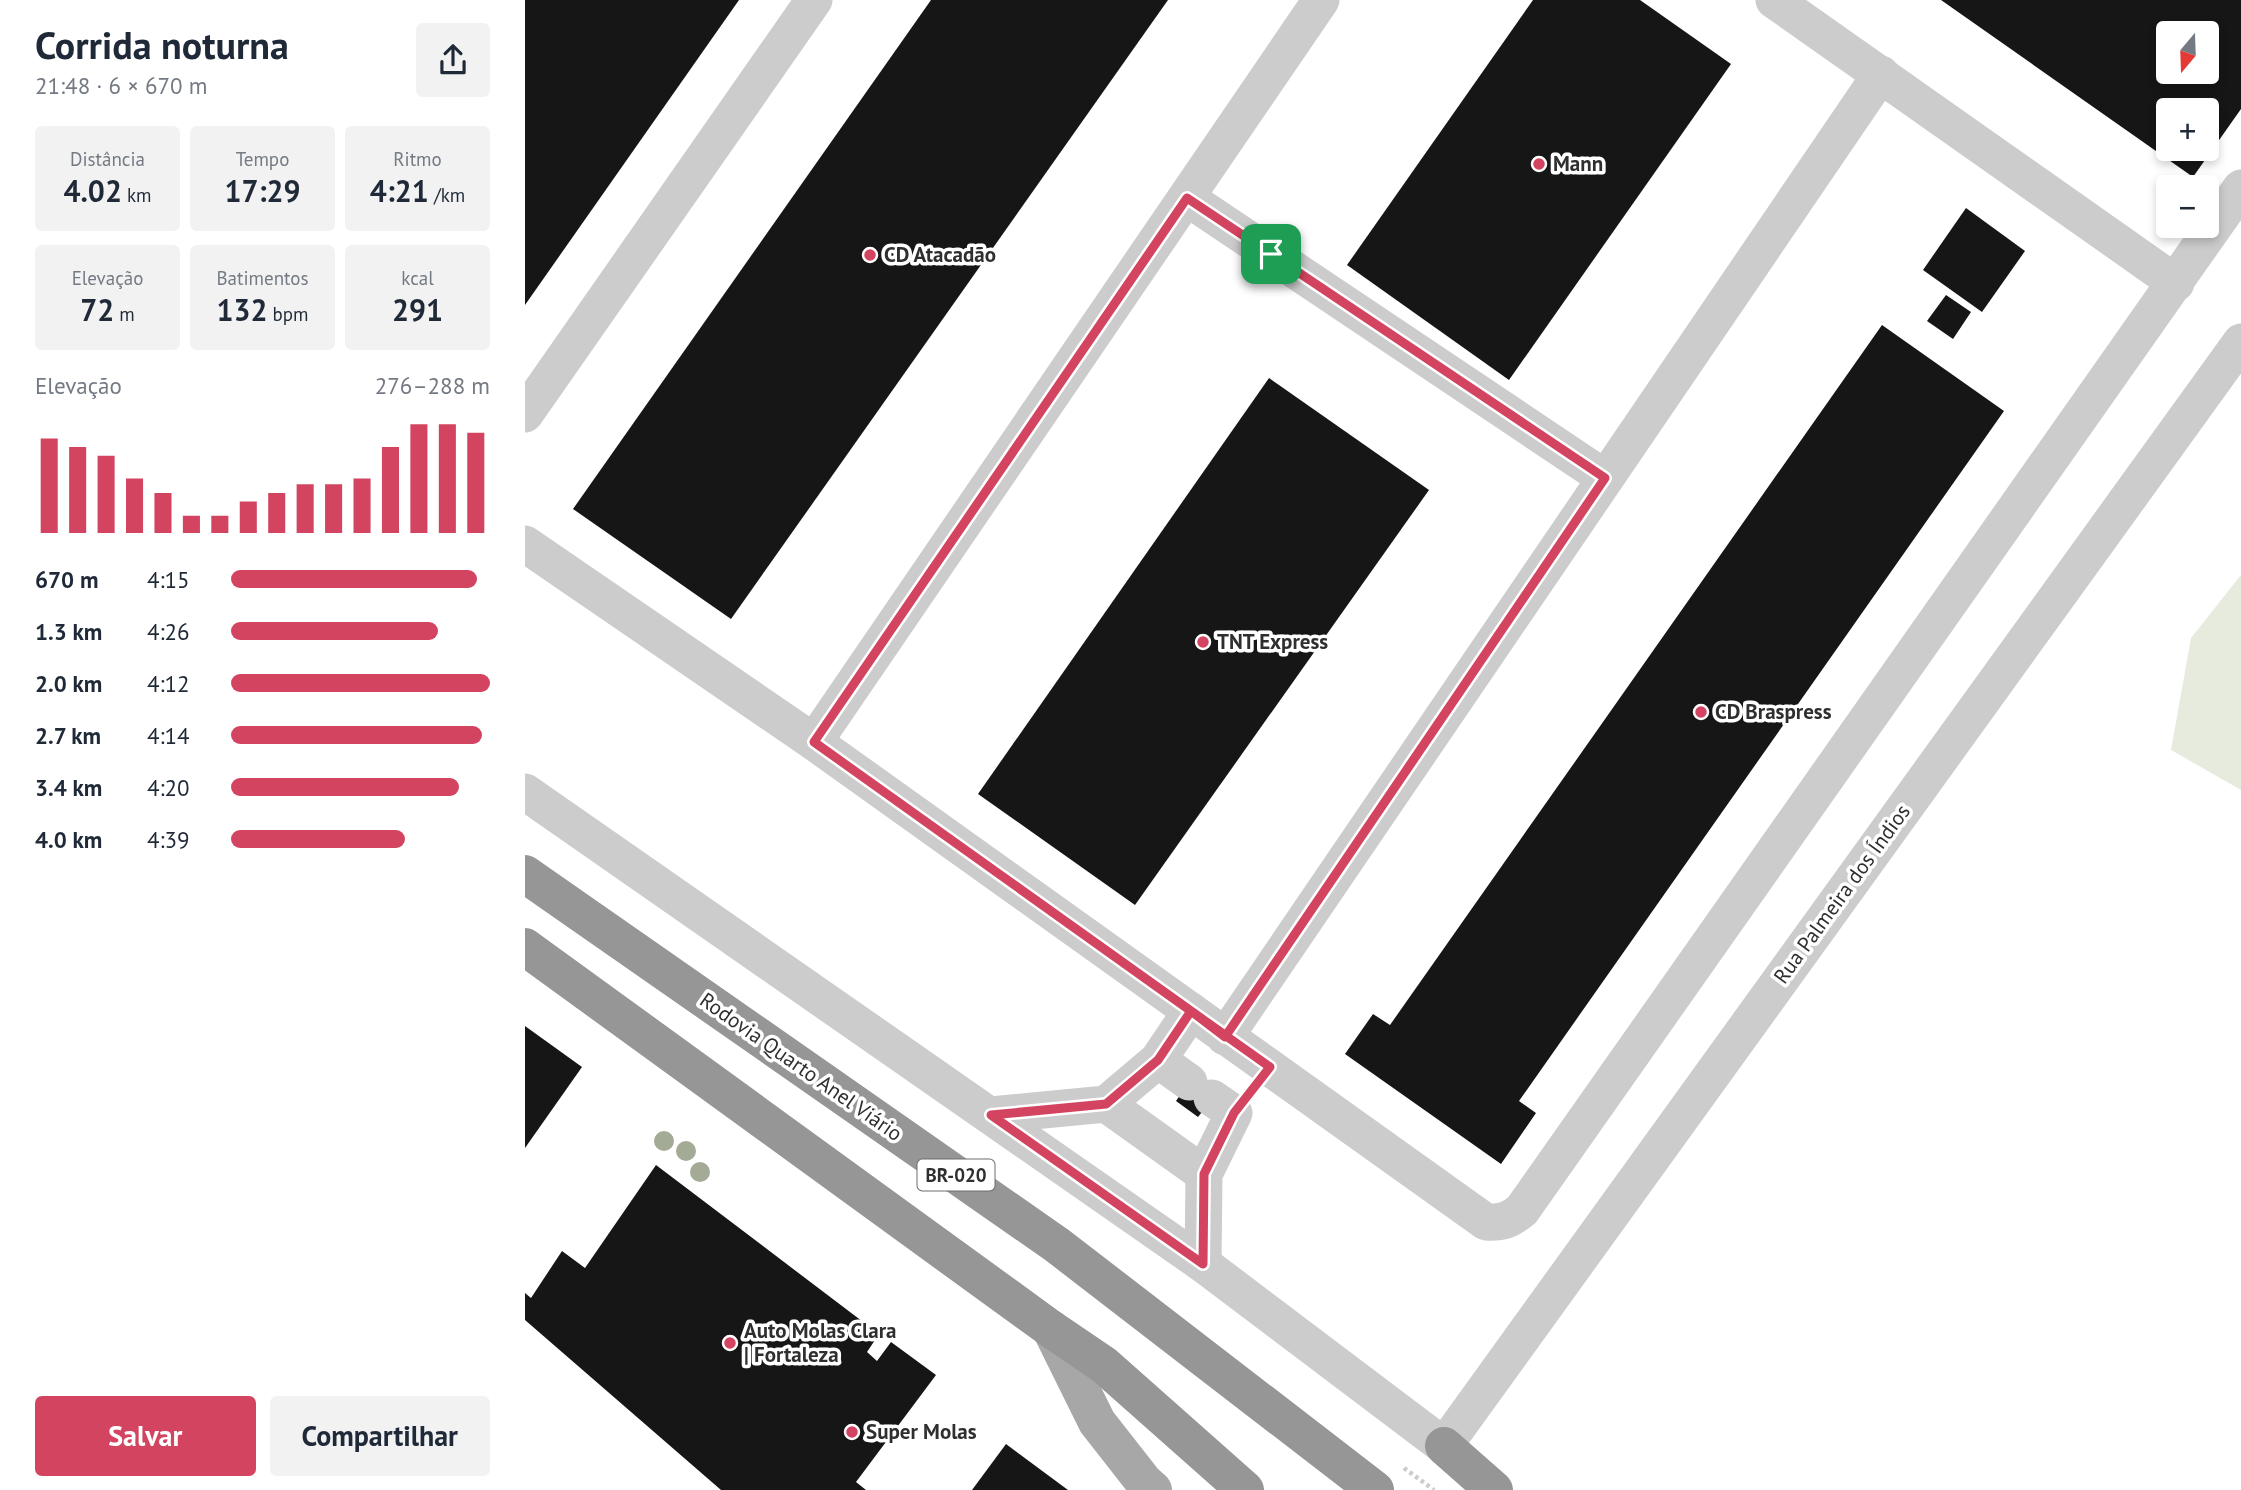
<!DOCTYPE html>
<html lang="pt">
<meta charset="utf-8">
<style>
:root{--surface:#fff;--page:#f2f2f3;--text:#1f2937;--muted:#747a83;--accent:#d34460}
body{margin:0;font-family:"PT Sans",sans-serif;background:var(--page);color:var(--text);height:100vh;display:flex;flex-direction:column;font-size:26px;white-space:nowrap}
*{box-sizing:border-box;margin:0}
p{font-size:23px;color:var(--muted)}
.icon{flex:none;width:38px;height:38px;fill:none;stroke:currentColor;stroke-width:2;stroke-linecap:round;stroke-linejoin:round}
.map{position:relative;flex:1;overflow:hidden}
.panel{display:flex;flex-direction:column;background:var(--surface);width:525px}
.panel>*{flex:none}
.needle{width:46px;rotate:199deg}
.fabs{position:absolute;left:1631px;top:21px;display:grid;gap:14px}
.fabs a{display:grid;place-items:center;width:63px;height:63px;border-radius:7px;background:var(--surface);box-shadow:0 4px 10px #0003;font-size:35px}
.pin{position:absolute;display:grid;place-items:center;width:60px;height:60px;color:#fff;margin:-30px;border-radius:14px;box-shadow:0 4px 10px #0006}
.round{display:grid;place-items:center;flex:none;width:74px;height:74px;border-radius:7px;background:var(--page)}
.headline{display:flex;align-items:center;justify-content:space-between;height:119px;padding:0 35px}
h1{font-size:38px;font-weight:700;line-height:52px}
.stats{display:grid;grid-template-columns:repeat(3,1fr);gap:10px;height:119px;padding:7px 35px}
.stats div{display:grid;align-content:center;border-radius:7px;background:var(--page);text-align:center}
.stats b{font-size:30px;font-weight:700}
.stats small{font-size:19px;font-weight:400}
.stats p{font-size:19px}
.chart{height:196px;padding:14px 35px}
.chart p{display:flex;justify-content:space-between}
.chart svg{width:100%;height:126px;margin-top:7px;stroke:var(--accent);stroke-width:6}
.action{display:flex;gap:14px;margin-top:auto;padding:14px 35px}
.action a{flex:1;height:80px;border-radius:7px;background:var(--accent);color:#fff;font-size:28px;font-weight:700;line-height:80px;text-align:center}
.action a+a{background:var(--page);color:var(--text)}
ul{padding:0 35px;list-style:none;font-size:23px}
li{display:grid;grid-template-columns:112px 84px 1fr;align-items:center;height:52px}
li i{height:18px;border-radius:9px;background:var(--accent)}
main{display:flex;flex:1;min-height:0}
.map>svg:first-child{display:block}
</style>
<main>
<section class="panel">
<div class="headline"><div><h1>Corrida noturna</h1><p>21:48 · 6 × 670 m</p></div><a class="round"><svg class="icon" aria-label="share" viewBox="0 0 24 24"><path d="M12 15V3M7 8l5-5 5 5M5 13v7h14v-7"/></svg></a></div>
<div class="stats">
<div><p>Distância</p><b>4.02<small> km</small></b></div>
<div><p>Tempo</p><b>17:29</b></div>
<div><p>Ritmo</p><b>4:21<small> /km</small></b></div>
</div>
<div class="stats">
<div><p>Elevação</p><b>72<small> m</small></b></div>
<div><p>Batimentos</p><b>132<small> bpm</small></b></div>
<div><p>kcal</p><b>291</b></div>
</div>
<div class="chart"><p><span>Elevação</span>276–288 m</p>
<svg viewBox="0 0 160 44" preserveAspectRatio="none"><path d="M5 44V11M15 44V14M25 44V17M35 44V25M45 44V30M55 44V38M65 44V38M75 44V33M85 44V30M95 44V27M105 44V27M115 44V25M125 44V14M135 44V6M145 44V6M155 44V9"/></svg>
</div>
<ul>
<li><b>670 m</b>4:15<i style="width:95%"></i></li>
<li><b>1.3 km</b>4:26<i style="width:80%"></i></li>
<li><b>2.0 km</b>4:12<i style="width:100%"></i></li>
<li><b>2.7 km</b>4:14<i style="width:97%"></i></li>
<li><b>3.4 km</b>4:20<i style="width:88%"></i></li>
<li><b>4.0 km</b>4:39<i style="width:67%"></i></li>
</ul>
<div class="action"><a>Salvar</a><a>Compartilhar</a></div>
</section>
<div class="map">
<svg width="1716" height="1490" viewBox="0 0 1716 1490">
<rect width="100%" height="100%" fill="#fff"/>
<!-- green -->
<polygon fill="#e6ebde" points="1716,575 1716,790 1646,750 1666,638"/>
<!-- building -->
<g fill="#161616" fill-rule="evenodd">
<polygon points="0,0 214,0 0,305"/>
<polygon points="406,0 643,0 206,619 48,509"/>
<polygon points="1008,0 1115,0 1206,64 984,380 822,265"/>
<path d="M1416,0H1716V109L1668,177ZM1643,33H1682V72H1643ZM1643,110H1682V149H1643Z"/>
<polygon points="1441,208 1500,251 1457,312 1398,270"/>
<polygon points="1421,295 1446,312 1428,339 1402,321"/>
<polygon points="1357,325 1479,411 994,1101 1011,1113 976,1164 820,1054 848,1014 865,1025"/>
<polygon points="744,378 904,490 610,905 453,794"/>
<polygon points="0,1026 57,1067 0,1148"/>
<polygon points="664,1082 688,1098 673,1117 651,1101"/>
<polygon points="131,1165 354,1334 342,1352 352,1361 366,1342 411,1375 331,1482 341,1490 196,1490 0,1320 0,1293 6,1298 37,1251 60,1268"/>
<polygon points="481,1444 543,1490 447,1490"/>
</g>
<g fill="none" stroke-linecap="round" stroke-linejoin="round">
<!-- path -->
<polyline stroke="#ccc" stroke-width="4.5" stroke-dasharray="3.5 3.5" stroke-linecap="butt" points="879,1468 909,1490"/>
<!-- minor -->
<g stroke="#ccc" stroke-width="37">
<polyline points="1249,0 1651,283"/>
<polyline points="662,198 1080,478"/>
<polyline points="0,414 289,0"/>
<path d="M0,544L289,742L961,1222C977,1223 985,1220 997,1210L1716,188"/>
<polyline points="289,742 796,0"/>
<polyline points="0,792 678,1264 919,1446 1716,342"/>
<polyline points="700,1037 1356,74"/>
<polyline points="633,1060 664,1082"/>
<polyline points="581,1104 679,1174"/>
<polyline points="466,1115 581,1104 633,1060 666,1011"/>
<polyline points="678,1264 679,1174 709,1113 687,1098"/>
</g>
<!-- major -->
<polyline stroke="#a7a7a7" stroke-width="38" points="526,1329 572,1422 619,1482 628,1490"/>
<!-- highway -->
<g stroke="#969696" stroke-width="38">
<polyline points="0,874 532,1245 850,1490"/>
<polyline points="0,947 526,1329 579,1365 720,1490"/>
<polyline points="919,1446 969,1490"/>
</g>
</g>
<!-- trees -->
<g fill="#a3ab96">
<circle cx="139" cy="1141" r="10"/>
<circle cx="161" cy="1151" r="10"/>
<circle cx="175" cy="1172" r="10"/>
</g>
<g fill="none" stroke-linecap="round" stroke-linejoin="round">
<defs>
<polyline id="route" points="746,254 1080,478 700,1037 666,1011 633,1060 581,1104 466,1115 678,1264 679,1174 709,1113 745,1067 666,1011 289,742 662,198 746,254"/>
</defs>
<!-- route casing -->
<use href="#route" stroke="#fff" stroke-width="14"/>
<!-- route -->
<use href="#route" stroke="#d34460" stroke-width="9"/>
</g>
<!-- markers -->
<g fill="#d34460" stroke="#fff" stroke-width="2.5">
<circle cx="1014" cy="164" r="7"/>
<circle cx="345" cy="255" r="7"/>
<circle cx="678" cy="642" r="7"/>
<circle cx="1176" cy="712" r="7"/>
<circle cx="205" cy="1343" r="7"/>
<circle cx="327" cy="1432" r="7"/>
</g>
<g text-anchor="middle" stroke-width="7" stroke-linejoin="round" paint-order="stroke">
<!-- shield labels -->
<rect fill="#fff" stroke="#6d6d6d" stroke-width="2" x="392.5" y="1159.5" width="77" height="31" rx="5"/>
<g font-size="19" font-weight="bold" fill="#2f2f2f">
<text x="431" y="1182">BR-020</text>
</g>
<!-- poi labels -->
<g font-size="21" font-weight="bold" fill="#2f2f2f" stroke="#fff" text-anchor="start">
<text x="1028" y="171">Mann</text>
<text x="359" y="262">CD Atacadão</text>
<text x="692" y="649">TNT Express</text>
<text x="1190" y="719">CD Braspress</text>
<text x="219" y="1338">Auto Molas Clara<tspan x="219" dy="24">| Fortaleza</tspan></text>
<text x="341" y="1439">Super Molas</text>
</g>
<!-- street labels -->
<g font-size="21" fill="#2f2f2f" stroke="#fff">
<text transform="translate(1317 894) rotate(-54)" y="7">Rua Palmeira dos Índios</text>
<text transform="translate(276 1067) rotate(35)" y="7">Rodovia Quarto Anel Viário</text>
</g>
</g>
</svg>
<div class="fabs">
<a><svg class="needle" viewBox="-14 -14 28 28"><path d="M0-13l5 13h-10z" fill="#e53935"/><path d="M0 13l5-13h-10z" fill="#747a83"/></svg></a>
<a>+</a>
<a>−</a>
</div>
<div class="pin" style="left:746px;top:254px;background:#1e9e55"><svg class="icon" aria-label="arrive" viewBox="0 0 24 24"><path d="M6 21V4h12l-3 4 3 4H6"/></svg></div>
</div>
</main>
